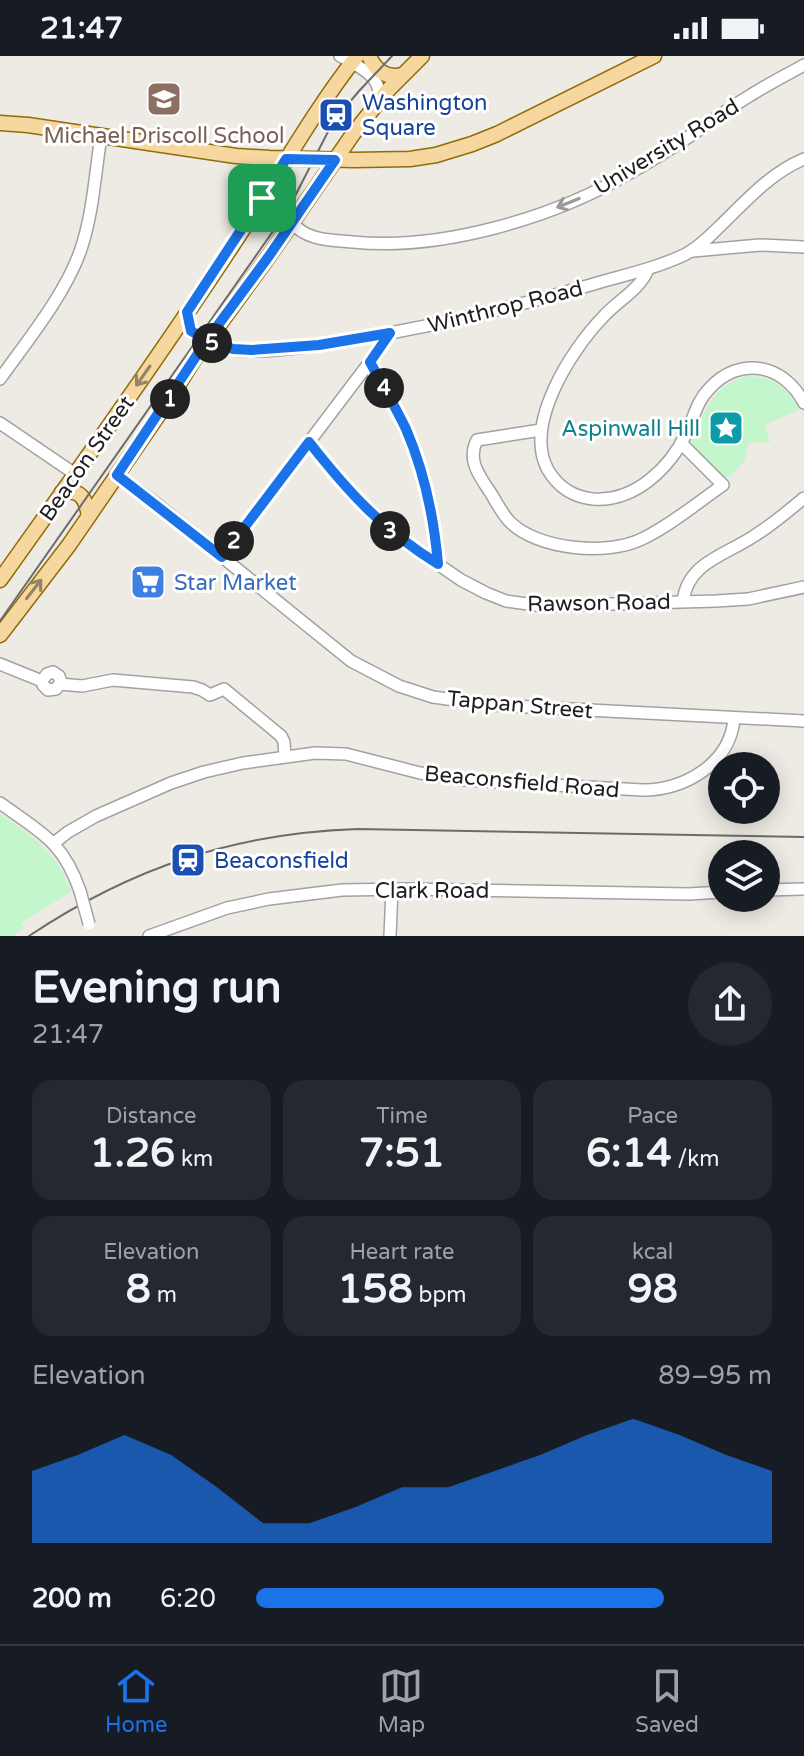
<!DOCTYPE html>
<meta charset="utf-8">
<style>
:root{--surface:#171b24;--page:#242831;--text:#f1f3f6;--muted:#9ea1a6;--line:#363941;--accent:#1a73e8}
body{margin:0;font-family:"Varela Round",sans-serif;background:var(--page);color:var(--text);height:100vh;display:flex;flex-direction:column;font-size:30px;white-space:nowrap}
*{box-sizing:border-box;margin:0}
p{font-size:26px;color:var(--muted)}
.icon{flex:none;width:44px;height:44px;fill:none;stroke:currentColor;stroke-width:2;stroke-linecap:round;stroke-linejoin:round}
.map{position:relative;height:880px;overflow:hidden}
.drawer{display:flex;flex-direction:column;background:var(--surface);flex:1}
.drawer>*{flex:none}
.fabs{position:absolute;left:708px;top:696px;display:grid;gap:16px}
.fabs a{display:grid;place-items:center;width:72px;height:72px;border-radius:50%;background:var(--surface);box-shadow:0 4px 20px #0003;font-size:40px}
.pin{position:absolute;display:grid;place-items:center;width:68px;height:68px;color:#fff;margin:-34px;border-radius:16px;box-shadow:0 4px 12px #0006}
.km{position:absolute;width:40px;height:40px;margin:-20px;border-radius:50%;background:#222;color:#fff;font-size:22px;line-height:40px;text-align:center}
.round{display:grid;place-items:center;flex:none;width:84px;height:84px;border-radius:42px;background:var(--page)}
.headline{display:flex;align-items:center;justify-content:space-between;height:136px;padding:0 32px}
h1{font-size:44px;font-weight:700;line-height:60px}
.metrics{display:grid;grid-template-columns:repeat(3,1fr);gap:12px;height:136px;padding:8px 32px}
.metrics div{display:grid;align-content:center;border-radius:20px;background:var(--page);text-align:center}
.metrics b{font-size:40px;font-weight:700}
.metrics small{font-size:22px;font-weight:400}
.metrics p{font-size:22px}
.chart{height:224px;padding:16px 32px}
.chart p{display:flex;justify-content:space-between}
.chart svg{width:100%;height:144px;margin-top:8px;fill:var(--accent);opacity:.7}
ul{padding:0 32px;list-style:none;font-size:26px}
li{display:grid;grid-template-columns:128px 96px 1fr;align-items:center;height:60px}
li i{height:20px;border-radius:10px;background:var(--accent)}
.status{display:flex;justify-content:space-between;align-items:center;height:56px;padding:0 40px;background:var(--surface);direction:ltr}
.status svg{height:22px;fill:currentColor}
.dock{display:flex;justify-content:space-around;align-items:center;height:112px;border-top:2px solid var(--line);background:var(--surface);font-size:22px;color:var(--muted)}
.dock a{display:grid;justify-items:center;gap:4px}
.dock .current{color:var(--accent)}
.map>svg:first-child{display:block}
</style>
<div class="status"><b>21:47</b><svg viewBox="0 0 49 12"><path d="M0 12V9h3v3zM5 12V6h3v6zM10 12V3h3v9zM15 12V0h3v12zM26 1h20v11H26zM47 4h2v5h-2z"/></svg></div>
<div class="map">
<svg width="804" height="880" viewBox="0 0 804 880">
<rect width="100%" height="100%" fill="#eeebe4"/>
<!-- park -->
<g fill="#c3f6ca">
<path d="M749,320C773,321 789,332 799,354L765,369L770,386L748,387C748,405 739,414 724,423L689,389V387C707,356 709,329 749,320Z"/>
<path d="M0,757C30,779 60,798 71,836L21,867L25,871L13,880H0Z"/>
</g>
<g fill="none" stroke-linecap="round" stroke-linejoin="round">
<defs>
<g id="minor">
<path d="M340,0C358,10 385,21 378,46"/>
<path d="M292,166C305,185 333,184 353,186C441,195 552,162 628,118C656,102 684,85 710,66C724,57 737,47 751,39C768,28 786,19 804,9"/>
<polyline points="693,195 760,189 804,191"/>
<path d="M648,213C641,233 617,245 603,261C571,294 523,369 548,414C558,431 574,441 593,443C635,446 670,412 687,376C694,361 697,345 709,333C739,299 784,308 804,347"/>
<path d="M187,256C188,262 187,269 191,274C197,283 224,292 235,294C268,298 311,290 344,285C426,272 507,253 587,230C620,220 655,213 686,198C699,191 709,181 719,171C745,146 770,117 804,103"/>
<path d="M370,306C382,328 395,350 405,373C424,415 434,462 438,508"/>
<path d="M0,323C27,285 64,240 80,196C93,159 95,118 101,80"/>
<polyline points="0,367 75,418"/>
<path d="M541,374L477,384C466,405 481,422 492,439C497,448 502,457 509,465C537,494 607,500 642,483C671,469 697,447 723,429L681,387"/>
<polyline points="309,386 350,436 394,478 461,524 486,537 506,545 542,550 716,545 748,543 804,531"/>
<polyline points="117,419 158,449 351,605 399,630 433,641 491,649 804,665"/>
<polyline points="222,501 372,303 390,277"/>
<path d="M683,545C688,506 726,499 754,480C772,469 788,455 804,442"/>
<polyline points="0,608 42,625 43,629 48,634 56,633 61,626 59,620 53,616 47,618 42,625"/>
<polyline points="60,628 82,630 113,624 193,631 202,634 210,639 224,633 281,680 284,686 285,700"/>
<path d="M0,747C40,776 63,785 80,835"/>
<path d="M54,787L68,776L96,760L171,727L204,716L243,707L315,697L346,698L420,717L465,724L642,734C684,735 731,707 734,662"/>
<polyline points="766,834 804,833"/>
<polyline points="149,880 227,852 269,843 342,834 405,833 689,838 722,836"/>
<polyline points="390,880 392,833"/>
</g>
<g id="major">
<path d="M369,0C375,14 386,23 402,19"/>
<polyline points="0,67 28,69 236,100 270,102 354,104 410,103 436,99 472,88 497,78 654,0"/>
<path d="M62,436C81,433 86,443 89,460"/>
<path d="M0,524C78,415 156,305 230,193C273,129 309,61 357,0"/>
<polyline points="0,579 69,489 170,342 195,302 269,200 353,78 387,35 422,0"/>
</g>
</defs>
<!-- minor casing -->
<use href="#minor" stroke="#a2a2a2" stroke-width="14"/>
<!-- major casing -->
<use href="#major" stroke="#906b08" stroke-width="17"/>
<!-- minor -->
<use href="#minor" stroke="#fff" stroke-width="11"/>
<!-- major -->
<use href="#major" stroke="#f7d7a0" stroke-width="14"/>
<!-- tram -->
<g stroke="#6c6c6c" stroke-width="2">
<polyline points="0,565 276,171 295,140 333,66 359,35 392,0"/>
<path d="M29,880C131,812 234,777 358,773L804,781"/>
</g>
<defs>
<polyline id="minor-bridge" points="80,835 89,868"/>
</defs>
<!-- minor-bridge casing -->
<use href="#minor-bridge" stroke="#a2a2a2" stroke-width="14" stroke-linecap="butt"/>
<!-- minor-bridge -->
<use href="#minor-bridge" stroke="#fff" stroke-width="11"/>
</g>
<!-- one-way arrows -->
<defs><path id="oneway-shaft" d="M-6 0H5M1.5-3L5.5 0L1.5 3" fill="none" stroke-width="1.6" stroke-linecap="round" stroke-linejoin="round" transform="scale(2)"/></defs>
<use stroke="#9a9a9a" href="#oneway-shaft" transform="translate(568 147) rotate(158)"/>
<g stroke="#958466">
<use href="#oneway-shaft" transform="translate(143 320) rotate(125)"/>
<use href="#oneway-shaft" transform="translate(34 533) rotate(-52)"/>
</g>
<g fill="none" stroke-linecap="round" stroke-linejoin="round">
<defs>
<path id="route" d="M262,142L187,256L191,275L207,284L117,419L222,501L309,386C349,437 383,474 438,508C434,462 424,415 406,373C395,350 382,328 370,306L390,277L319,289L252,294L233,293L207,284L269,200L335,104L286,103L262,142"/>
</defs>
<!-- route casing -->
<use href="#route" stroke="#fff" stroke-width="16"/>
<!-- route -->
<use href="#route" stroke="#1a73e8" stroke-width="10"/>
</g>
<!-- icons -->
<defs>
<symbol id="school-square" viewBox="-11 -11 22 22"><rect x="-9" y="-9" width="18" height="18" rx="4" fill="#8d6e63" stroke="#fff"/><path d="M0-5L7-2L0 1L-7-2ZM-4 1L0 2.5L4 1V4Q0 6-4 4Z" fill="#fff"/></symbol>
<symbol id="station-square" viewBox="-11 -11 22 22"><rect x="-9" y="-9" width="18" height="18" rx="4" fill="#1a4fb4" stroke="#fff"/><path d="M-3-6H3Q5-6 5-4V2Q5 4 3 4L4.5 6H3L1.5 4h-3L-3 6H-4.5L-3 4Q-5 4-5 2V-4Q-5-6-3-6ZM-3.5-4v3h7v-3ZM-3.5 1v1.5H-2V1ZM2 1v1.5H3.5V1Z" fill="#fff"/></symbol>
<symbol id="sight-square" viewBox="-11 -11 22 22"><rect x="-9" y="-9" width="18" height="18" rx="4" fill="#0f9aa8" stroke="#fff"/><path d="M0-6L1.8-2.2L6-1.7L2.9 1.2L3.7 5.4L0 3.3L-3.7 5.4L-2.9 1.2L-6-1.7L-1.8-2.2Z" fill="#fff"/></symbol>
<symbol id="supermarket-square" viewBox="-11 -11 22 22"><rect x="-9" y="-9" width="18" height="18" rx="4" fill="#3f7fe0" stroke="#fff"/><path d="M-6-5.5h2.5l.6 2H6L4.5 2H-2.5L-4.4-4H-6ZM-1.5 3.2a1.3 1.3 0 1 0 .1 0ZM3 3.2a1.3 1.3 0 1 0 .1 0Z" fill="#fff"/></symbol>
</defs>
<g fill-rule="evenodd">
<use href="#school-square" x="144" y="23" width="40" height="40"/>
<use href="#station-square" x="316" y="39" width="40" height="40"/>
<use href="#sight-square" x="706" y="352" width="40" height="40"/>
<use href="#supermarket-square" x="128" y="506" width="40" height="40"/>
<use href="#station-square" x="168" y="784" width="40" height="40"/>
</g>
<g text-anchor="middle" stroke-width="6" stroke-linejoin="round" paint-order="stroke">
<!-- transit labels -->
<g font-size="22" fill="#164399" stroke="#fff" text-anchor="start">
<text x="362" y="54">Washington<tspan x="362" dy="25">Square</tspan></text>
<text x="214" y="812">Beaconsfield</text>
</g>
<!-- education labels -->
<g font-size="22" fill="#785e54" stroke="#fff">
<text x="164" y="87">Michael Driscoll School</text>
</g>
<!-- street labels -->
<g font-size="22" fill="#1e1e1e" stroke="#fff">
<text transform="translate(666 90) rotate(-31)" y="8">University Road</text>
<text transform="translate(505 250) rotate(-14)" y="8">Winthrop Road</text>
<text transform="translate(86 402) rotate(-55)" y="8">Beacon Street</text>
<text transform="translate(599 546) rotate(-1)" y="8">Rawson Road</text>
<text transform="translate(520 648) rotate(5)" y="8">Tappan Street</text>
<text transform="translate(522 725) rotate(5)" y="8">Beaconsfield Road</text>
<text x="432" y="842">Clark Road</text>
</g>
<!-- culture labels -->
<g font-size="22" fill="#0d838f" stroke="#fff" text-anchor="end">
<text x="700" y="380">Aspinwall Hill</text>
</g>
<!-- shop labels -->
<g font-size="22" fill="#366cbe" stroke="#fff" text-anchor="start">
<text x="174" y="534">Star Market</text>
</g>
</g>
</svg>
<div class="fabs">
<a><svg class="icon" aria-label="locate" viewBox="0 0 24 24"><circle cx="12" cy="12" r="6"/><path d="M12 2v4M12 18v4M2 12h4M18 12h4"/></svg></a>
<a><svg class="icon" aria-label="layers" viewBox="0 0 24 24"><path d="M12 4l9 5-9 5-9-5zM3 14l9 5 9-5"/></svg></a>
</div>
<div class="pin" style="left:262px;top:142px;background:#1e9e55"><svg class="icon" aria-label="arrive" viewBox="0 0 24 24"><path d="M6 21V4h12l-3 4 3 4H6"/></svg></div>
<b class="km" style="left:170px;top:343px">1</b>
<b class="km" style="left:234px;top:485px">2</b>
<b class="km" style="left:390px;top:475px">3</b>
<b class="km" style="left:384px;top:332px">4</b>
<b class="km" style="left:212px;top:287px">5</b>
</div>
<section class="drawer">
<div class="headline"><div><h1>Evening run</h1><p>21:47</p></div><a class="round"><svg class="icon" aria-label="share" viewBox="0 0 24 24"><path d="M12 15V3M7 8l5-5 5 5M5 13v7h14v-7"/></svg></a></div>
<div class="metrics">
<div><p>Distance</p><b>1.26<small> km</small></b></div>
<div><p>Time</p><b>7:51</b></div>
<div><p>Pace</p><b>6:14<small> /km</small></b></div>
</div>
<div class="metrics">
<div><p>Elevation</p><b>8<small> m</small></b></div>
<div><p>Heart rate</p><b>158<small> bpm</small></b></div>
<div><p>kcal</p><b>98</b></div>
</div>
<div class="chart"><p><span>Elevation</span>89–95 m</p>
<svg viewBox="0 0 160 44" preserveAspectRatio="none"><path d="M0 44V22L10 17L20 11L30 17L40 27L50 38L60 38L70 33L80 27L90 27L100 22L110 17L120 11L130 6L140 11L150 17L160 22V44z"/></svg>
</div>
<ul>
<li><b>200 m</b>6:20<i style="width:79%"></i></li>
</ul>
</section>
<nav class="dock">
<a class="current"><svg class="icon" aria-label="home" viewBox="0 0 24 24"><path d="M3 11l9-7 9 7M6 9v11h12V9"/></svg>Home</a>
<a><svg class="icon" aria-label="map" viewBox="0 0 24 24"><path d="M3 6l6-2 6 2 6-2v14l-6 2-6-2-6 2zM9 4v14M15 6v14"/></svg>Map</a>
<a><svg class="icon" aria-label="saved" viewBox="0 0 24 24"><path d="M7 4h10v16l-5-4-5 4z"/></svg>Saved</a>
</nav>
